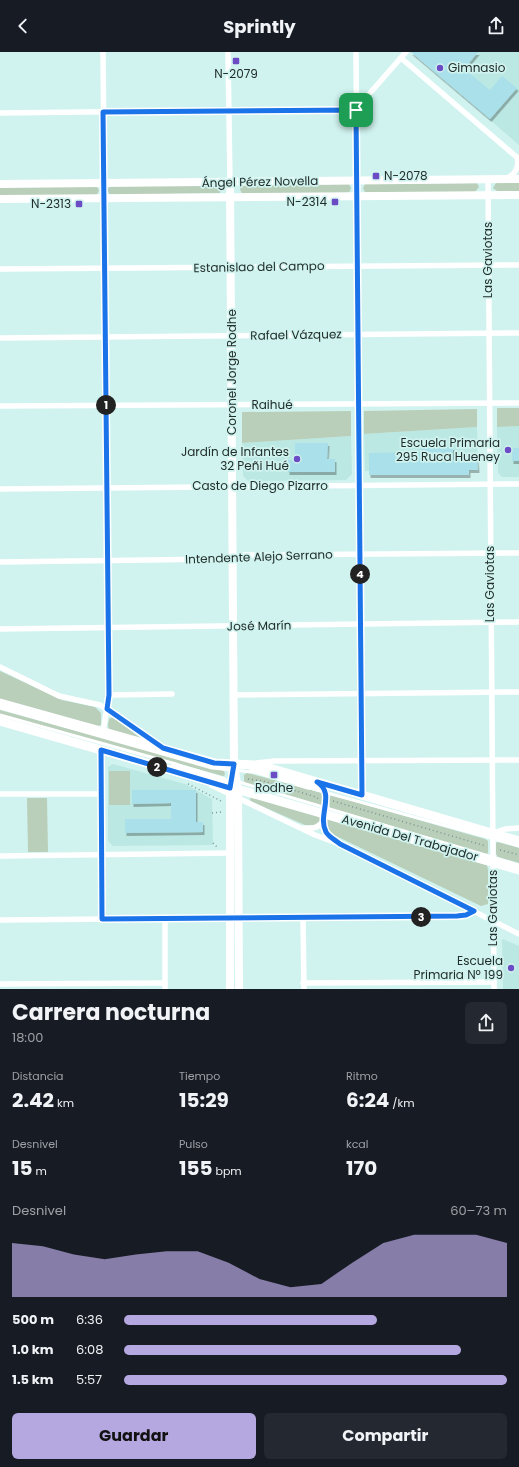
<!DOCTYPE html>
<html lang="es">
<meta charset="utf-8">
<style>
:root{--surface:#171b24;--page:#242831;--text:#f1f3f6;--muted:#9ea1a6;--accent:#b5a8e0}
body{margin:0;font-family:Poppins,sans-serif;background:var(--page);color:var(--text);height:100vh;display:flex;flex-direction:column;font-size:15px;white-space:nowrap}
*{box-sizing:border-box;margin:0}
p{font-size:13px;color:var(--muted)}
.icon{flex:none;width:22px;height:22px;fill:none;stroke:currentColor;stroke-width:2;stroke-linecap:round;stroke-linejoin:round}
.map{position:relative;height:937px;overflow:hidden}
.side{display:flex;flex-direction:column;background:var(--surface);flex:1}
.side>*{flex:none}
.pin{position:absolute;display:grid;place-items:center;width:34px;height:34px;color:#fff;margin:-17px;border-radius:8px;box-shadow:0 2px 6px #0006}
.km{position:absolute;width:20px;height:20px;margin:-10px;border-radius:50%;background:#222;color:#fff;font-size:11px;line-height:20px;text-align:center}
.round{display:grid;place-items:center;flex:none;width:42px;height:42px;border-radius:6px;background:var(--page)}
.head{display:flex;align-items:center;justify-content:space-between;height:68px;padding:0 12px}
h1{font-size:22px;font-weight:700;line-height:30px}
.stats{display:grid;grid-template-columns:repeat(3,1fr);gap:6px;height:68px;padding:4px 12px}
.stats div{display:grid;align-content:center}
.stats b{font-size:20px;font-weight:700}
.stats small{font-size:11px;font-weight:400}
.stats p{font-size:11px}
.chart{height:112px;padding:8px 12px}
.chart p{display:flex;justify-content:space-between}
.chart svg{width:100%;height:72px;margin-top:4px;fill:var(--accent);opacity:.7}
.cta{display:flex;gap:8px;margin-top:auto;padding:8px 12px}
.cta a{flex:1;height:46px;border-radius:6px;background:var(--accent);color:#111;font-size:16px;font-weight:700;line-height:46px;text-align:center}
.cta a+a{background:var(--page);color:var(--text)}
ul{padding:0 12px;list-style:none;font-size:13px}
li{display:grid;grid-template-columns:64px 48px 1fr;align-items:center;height:30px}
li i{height:10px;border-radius:5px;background:var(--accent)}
header{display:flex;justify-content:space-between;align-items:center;height:52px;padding:0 12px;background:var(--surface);font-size:18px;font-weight:700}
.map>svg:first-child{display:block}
</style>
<header><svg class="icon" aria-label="back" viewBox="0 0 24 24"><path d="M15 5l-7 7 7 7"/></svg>Sprintly<svg class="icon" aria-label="share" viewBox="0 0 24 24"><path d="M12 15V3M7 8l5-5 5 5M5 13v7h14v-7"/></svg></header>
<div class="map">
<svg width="519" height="937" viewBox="0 0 519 937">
<defs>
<filter id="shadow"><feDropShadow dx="1.5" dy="3" stdDeviation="0" flood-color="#0004"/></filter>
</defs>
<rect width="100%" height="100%" fill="#d0f3ef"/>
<!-- built -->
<g fill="#bce8e3">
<polygon points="415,0 519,0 519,93 414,2"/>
<polygon points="519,374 519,425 502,425 498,421 497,375"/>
<polygon points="477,375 478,418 469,419 469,423 369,423 369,419 365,419 364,382"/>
<polygon points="351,384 352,422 346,428 248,429 243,424 242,391"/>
<polygon points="113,712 185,732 212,747 213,793 113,794 108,789 108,715"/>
<polygon points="503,887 519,894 519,937 503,937 502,888"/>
</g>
<!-- green -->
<g fill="#b9cfba">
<polygon points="519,130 519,139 497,139 493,136 496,131"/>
<polygon points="477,131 479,135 475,140 365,140 363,136 365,132"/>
<polygon points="349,132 351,136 349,141 242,142 240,137 242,133"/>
<polygon points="96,134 99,138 97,143 0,144 0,135"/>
<polygon points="110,134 220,134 222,137 220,141 110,143 107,138"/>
<polygon points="497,356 519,356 519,374 497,375"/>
<polygon points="477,357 477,375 364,382 364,359"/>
<polygon points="351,359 351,384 242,391 242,360"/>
<polygon points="0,619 62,648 95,655 101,661 101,673 98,674 0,647"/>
<polygon points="0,658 224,719 225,723 223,724 0,662"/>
<polygon points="113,665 114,666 143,688 109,677 108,674 109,667"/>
<rect x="109" y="719" width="21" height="34"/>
<polygon points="247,721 323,741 324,742 323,752 321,753 246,731 244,729 244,723"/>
<polygon points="331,743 485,787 488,789 488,801 487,802 330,756 329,748"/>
<polygon points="251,745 320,765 320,769 314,773 305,773 252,750 250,748"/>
<polygon points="27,746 47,746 48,800 28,800"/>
<path d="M327,767L487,813L488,818V852L481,854L334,783C328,778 326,775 327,767Z"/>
<polygon points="498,790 519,796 519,811 498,805 496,802 496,791"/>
</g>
<!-- building -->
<g fill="#a9e0e9" filter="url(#shadow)">
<polygon points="411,0 478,0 464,17 490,38 502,24 517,36 490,67"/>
<polygon points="295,391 328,391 327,407 335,407 335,420 288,420 288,408 295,408"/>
<polygon points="421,395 453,395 453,408 477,407 478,418 469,418 469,423 369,423 369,401 421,400"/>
<rect x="512" y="396" width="7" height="13"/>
<polygon points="132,738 196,738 196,770 203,770 203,780 125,781 125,767 171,767 171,751 132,752"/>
</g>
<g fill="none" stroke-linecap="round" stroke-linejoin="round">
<!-- path -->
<g stroke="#7d9592" stroke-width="1.5" stroke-dasharray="1 3" stroke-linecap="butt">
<polyline points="248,727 263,729 313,744 319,747"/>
<polyline points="188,732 221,749 223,751"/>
<polyline points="333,749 486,794"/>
<polyline points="212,761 222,760"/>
<polyline points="213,791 217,795"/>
<polyline points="500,798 519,803"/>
</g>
<!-- lane -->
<g stroke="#fff" stroke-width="3">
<polyline points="0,656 212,716 253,720"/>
<polyline points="0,663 176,712"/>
<polyline points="239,730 519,813"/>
<polyline points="313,737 519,794"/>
</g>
<!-- street -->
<g stroke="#fff" stroke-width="5.5">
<polyline points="103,0 109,643 103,680"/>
<polyline points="228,0 230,130"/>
<polyline points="356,0 362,743"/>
<polyline points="401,6 519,107"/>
<polyline points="0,61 356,57 406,0"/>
<path d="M507,126C516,122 519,114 517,105"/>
<polyline points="488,127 494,937"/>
<polyline points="0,217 519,213"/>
<polyline points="0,286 519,281"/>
<polyline points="0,354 519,351"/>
<polyline points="0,437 519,432"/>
<polyline points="0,510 221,507 245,503 519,501"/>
<polyline points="0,577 519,570"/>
<polyline points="0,615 59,644 100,653 158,693"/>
<polyline points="109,643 172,642"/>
<polyline points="234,643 519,640"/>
<polyline points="101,698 102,867"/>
<polyline points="257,711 274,709 519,708"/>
<polygon points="174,713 224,728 225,730 224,731 173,716"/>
<polygon points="252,715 253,715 321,735 309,735 252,718"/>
<path d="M319,731C335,743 318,764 326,779C329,785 335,788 340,792L519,882"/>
<polyline points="211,733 315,783 334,790"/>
<polyline points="0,742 100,742"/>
<path d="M304,776C313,777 319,776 324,768"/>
<polyline points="493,781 505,777 519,776"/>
<polyline points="0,804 230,801"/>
<polyline points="303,866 304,937"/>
<polyline points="165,867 165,937"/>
<polyline points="0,868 457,864 466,863 474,859"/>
<polyline points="303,931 494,930"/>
<polyline points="0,932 165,931"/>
</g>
<!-- secondary -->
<g stroke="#fff" stroke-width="8">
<polyline points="230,130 234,712 238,738 239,937"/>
<polyline points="0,132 519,127"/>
<polyline points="0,147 519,143"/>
<polyline points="230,937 230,736 233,719"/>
</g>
<!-- primary -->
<g stroke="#fff" stroke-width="9">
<polyline points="0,651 215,711 254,713 266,715 519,789"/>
<polyline points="0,669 519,818"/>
</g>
</g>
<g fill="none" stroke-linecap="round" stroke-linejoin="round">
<defs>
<path id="route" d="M356,58L362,743L317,730C336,742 317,763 326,780C329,785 335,788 340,792L474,859L466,863L457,864L102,867L101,698L230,736L234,712L214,711L163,696L107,657L109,643L103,60Z"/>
</defs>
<!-- route casing -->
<use href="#route" stroke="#fff" stroke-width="8"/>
<!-- route -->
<use href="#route" stroke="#1a73e8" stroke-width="5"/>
</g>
<!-- markers -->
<g fill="#6b4cc5" stroke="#d0f3ef" stroke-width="1.5">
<rect x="232" y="5" width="8" height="8" rx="2"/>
<circle cx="440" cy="16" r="4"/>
<rect x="372" y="120" width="8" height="8" rx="2"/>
<rect x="331" y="146" width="8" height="8" rx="2"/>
<rect x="75" y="148" width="8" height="8" rx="2"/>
<circle cx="508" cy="398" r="4"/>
<circle cx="297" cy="407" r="4"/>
<rect x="270" y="719" width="8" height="8" rx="2"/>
<circle cx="511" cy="916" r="4"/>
</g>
<g text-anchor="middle" stroke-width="3.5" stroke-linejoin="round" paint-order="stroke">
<!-- poi labels -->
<g font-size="12" fill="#212e2c" stroke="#d0f3ef" text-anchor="end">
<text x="448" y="20" text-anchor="start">Gimnasio</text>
<text x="236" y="26" text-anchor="middle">N-2079</text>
<text x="384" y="128" text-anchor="start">N-2078</text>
<text x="327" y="154">N-2314</text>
<text x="71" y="156">N-2313</text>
<text x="500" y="395">Escuela Primaria<tspan x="500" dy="14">295 Ruca Hueney</tspan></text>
<text x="289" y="404">Jardín de Infantes<tspan x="289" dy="14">32 Peñi Hué</tspan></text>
<text x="274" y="740" text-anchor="middle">Rodhe</text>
<text x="503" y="913">Escuela<tspan x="503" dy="14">Primaria Nº 199</tspan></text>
</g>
<!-- street labels -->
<g font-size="12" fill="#212e2c" stroke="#d0f3ef">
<text transform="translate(260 130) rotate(-1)" y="4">Ángel Pérez Novella</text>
<text transform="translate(488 208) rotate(-90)" y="4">Las Gaviotas</text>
<text transform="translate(259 215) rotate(-1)" y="4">Estanislao del Campo</text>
<text transform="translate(296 283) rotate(-1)" y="4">Rafael Vázquez</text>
<text transform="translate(232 320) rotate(-90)" y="4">Coronel Jorge Rodhe</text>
<text x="272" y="357">Raihué</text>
<text x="260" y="438">Casto de Diego Pizarro</text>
<text transform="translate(259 505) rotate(-2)" y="4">Intendente Alejo Serrano</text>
<text transform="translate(490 532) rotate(-90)" y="4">Las Gaviotas</text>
<text transform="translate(259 574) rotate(-1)" y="4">José Marín</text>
<text transform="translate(410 786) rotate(16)" y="4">Avenida Del Trabajador</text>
<text transform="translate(493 856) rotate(-90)" y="4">Las Gaviotas</text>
</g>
</g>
</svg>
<div class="pin" style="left:356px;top:58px;background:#1e9e55"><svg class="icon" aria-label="arrive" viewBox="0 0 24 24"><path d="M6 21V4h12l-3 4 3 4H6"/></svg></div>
<b class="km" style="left:106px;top:353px">1</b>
<b class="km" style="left:157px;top:715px">2</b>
<b class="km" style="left:421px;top:865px">3</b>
<b class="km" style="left:360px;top:522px">4</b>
</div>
<section class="side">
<div class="head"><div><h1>Carrera nocturna</h1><p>18:00</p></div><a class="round"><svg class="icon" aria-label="share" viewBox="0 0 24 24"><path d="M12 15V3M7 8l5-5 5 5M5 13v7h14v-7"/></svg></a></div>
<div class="stats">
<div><p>Distancia</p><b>2.42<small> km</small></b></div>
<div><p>Tiempo</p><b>15:29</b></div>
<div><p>Ritmo</p><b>6:24<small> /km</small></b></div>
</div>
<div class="stats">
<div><p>Desnivel</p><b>15<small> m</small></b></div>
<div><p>Pulso</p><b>155<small> bpm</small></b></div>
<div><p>kcal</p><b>170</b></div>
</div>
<div class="chart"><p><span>Desnivel</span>60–73 m</p>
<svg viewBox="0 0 160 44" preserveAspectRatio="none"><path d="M0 44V11L10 13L20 18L30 21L40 18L50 16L60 16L70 23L80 33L90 38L100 36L110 23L120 11L130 6L140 6L150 6L160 11V44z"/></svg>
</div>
<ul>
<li><b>500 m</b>6:36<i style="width:66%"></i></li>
<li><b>1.0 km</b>6:08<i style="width:88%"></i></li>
<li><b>1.5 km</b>5:57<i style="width:100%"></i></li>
</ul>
<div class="cta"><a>Guardar</a><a>Compartir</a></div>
</section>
